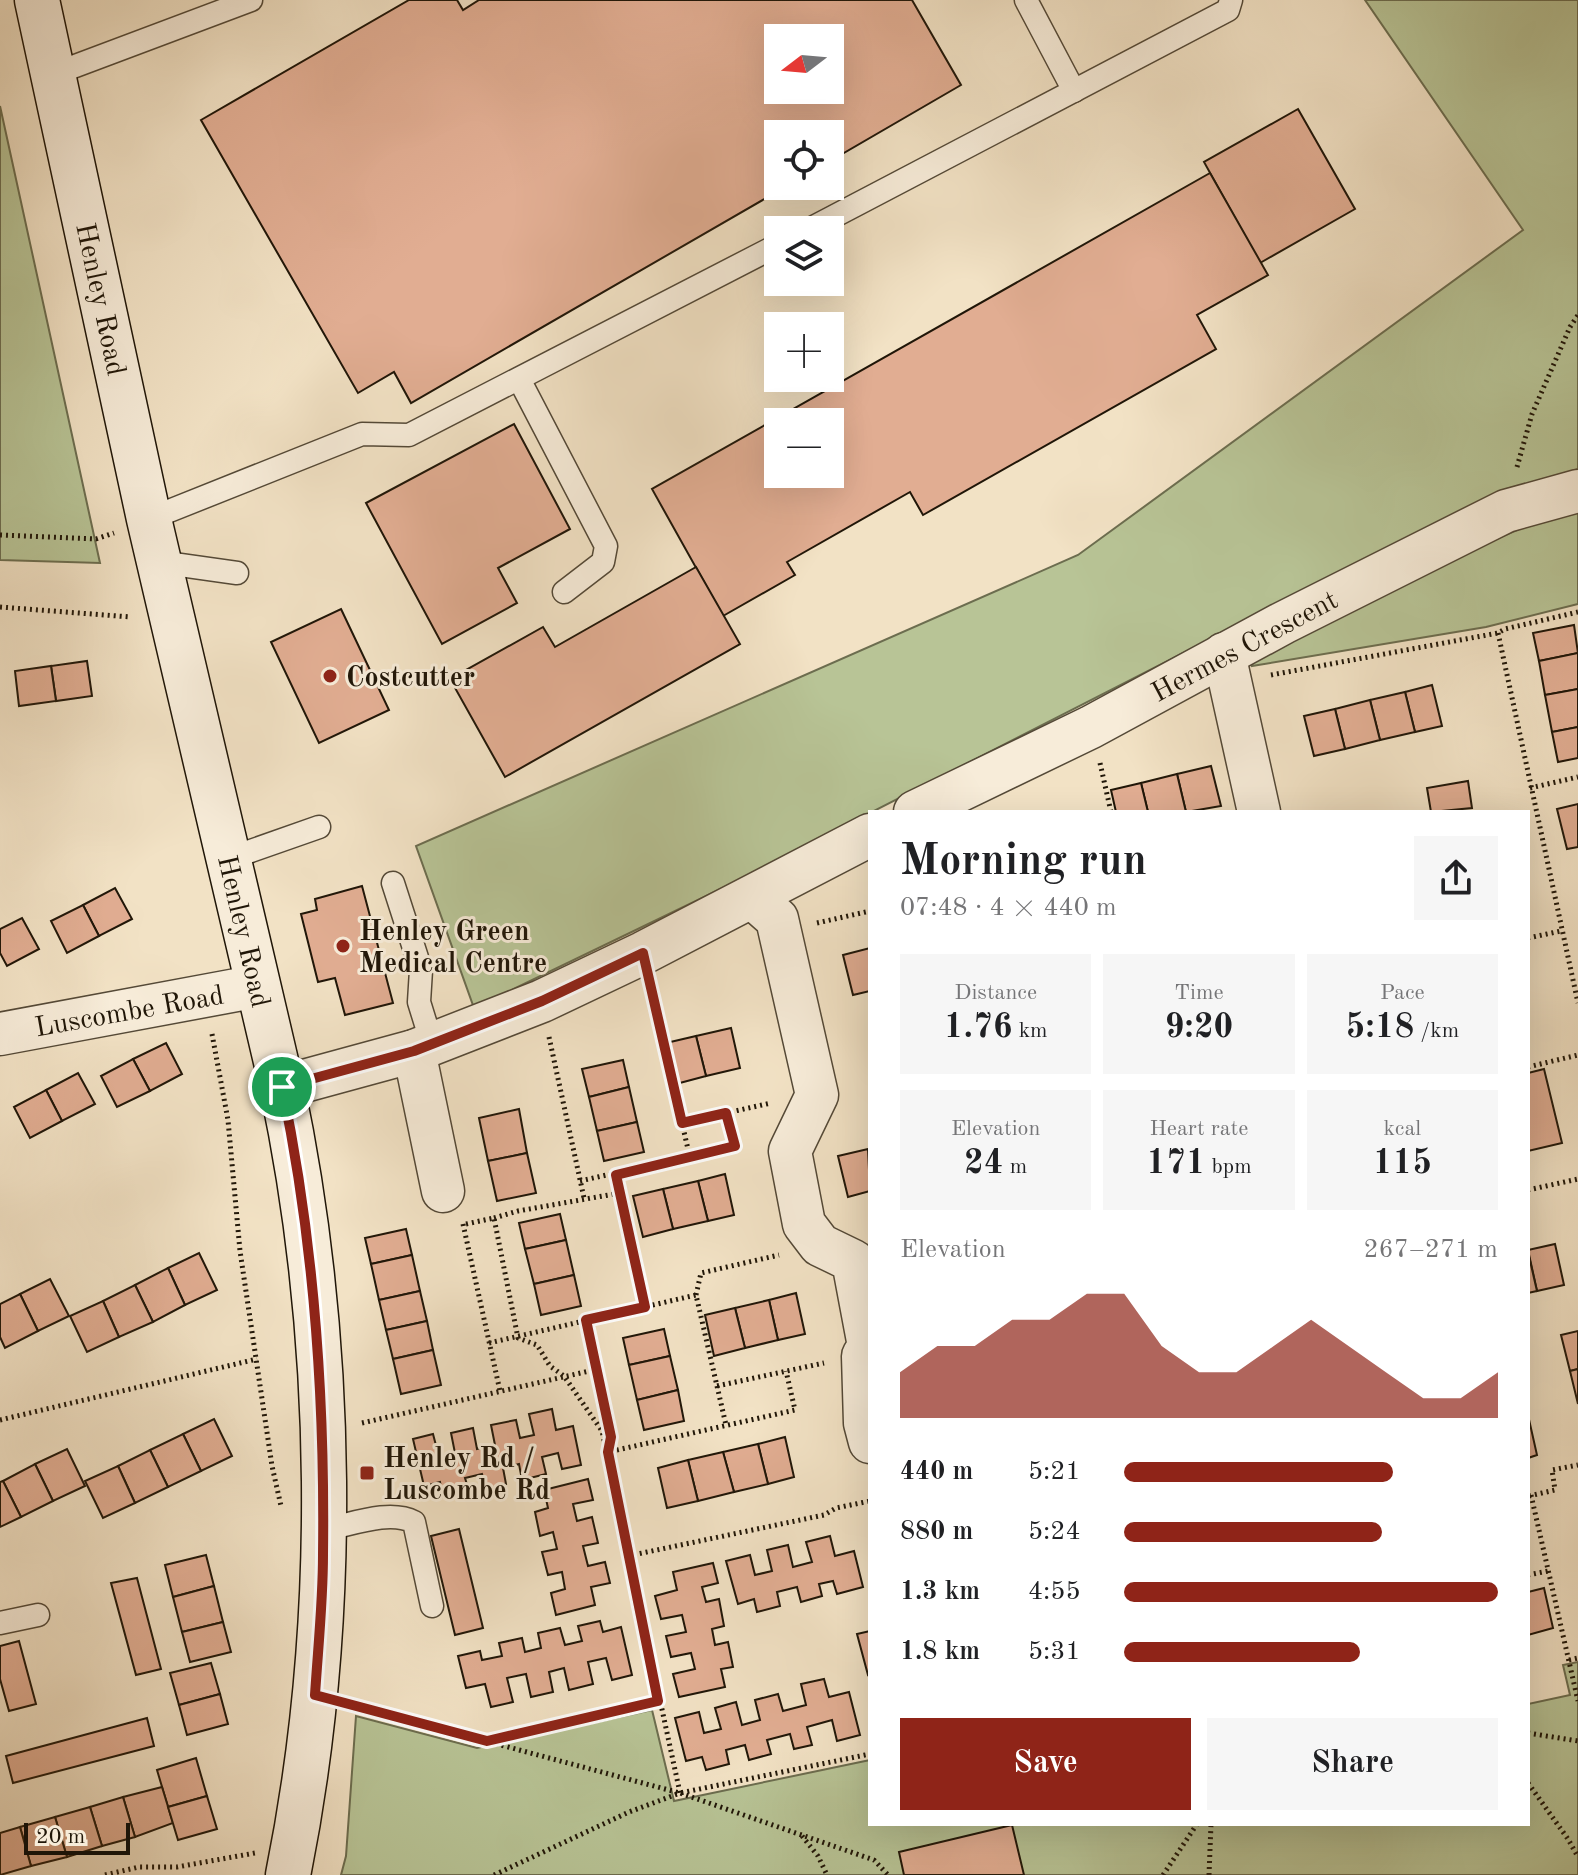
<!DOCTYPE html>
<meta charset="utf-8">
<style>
:root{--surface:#fff;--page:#f6f6f6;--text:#202124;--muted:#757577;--accent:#8f2418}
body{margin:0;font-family:"Old Standard TT",serif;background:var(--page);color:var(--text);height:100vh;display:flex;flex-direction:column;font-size:30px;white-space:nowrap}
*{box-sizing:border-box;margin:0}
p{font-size:26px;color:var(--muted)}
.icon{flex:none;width:44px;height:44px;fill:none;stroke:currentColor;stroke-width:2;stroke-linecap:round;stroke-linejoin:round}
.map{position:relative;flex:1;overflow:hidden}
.side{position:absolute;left:868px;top:810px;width:662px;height:1016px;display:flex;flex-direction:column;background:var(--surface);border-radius:0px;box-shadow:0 8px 32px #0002}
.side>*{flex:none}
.needle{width:52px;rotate:254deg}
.buttons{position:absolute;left:764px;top:24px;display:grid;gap:16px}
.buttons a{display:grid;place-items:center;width:80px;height:80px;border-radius:0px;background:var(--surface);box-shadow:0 8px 32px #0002;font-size:40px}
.scale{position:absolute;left:24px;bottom:20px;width:106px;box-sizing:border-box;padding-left:8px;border:4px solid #201608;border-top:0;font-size:22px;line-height:28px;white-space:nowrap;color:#201608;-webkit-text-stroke:6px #f7ecd9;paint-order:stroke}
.pin{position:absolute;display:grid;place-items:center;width:68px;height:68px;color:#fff;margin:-34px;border:4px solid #fff;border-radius:50%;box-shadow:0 2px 8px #0007}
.round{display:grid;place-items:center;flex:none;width:84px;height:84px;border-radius:0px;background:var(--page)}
.headline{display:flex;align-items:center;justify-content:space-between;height:136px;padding:0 32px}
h1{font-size:44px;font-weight:800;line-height:60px}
.stats{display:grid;grid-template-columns:repeat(3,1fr);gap:12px;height:136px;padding:8px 32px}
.stats div{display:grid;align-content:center;border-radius:0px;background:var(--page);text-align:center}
.stats b{font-size:34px;font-weight:800}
.stats small{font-size:22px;font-weight:400}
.stats p{font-size:22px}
.chart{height:224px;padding:16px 32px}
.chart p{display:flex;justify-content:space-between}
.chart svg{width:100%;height:144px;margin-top:8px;fill:var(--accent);opacity:.7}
.button{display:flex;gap:16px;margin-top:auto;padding:16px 32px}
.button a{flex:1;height:92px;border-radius:0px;background:var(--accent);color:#fff;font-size:32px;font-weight:800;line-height:92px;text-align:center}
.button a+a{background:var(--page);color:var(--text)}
ul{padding:0 32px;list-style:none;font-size:26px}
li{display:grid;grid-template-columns:128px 96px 1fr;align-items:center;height:60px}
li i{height:20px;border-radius:10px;background:var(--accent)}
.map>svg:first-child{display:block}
</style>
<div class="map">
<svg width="1578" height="1875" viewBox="0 0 1578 1875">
<rect width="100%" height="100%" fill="#f2e2c5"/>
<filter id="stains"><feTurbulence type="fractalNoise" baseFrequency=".0025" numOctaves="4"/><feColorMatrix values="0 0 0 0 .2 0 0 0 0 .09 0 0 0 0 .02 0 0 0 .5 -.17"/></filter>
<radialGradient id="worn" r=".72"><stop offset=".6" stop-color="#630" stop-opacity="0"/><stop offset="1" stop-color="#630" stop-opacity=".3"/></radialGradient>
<!-- green -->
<g fill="#b8c496" stroke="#6c6d4f" stroke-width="2">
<polygon points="1365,0 1578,0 1578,469 1469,507 729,885 474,1008 416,846 1078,555 1523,230"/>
<polygon points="0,106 100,563 0,560"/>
<polygon points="1578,510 1578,604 1486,627 1252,666 1253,660 1462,554 1561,511"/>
<polygon points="1578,1662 1578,1875 341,1875 346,1856 356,1716 477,1748 652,1710 674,1801 870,1760 870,1824 1528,1824 1528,1704 1570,1695 1563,1665"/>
</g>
<!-- building -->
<g fill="#e1ad92" stroke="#201608" stroke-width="2" fill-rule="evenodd">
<path d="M409,0H457L463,10L479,0H912L961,85L830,161V134H778V186H787L411,403L394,372L358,393L201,120ZM778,38H830V90H778Z"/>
<polygon points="1298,109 1355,209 1260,263 1204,162"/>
<path d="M1210,173L1268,275L1197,315L1216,349L923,515L910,492L787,562L795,575L723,616L652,489ZM778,422H830V474H778Z"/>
<polygon points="514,424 570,529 498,568 517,603 442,644 366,503"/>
<polygon points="696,567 740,644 505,777 450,679 543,627 555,647"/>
<polygon points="341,609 389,710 319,743 271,642"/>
<polygon points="1574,625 1578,653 1539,661 1533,633"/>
<polygon points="1578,653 1578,689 1545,695 1539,661"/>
<polygon points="87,661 92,696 56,701 51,666"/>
<polygon points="51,666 56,701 19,706 15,671"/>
<polygon points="1432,685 1442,726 1415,732 1405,692"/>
<polygon points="1578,689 1578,727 1552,732 1545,695"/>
<polygon points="1405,692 1415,732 1380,740 1370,700"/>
<polygon points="1370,700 1380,740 1345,749 1335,709"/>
<polygon points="1335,709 1345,749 1314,756 1304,716"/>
<polygon points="1578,727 1578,758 1558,762 1552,732"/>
<polygon points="1211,766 1221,806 1186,812 1177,774"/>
<polygon points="1177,774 1186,812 1148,812 1141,783"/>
<polygon points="1468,781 1472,808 1431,812 1427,788"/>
<polygon points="1141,783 1148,812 1116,812 1111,790"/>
<polygon points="1578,804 1578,847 1567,849 1557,809"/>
<polygon points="362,886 393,1003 345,1015 335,978 318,982 301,914 317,910 315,899"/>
<polygon points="115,888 132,919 99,936 83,905"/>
<polygon points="83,905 99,936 67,953 51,921"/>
<polygon points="22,918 39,949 7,966 0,953 0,929"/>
<polygon points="870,948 870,991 853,995 843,955"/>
<polygon points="731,1028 740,1068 706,1076 696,1036"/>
<polygon points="696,1036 706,1076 676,1084 666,1043"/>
<polygon points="166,1043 182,1074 150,1091 133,1059"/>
<polygon points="133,1059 150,1091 117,1107 101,1076"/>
<polygon points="623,1060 629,1087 589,1097 582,1069"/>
<polygon points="1544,1069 1562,1143 1528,1151 1528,1073"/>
<polygon points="78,1073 95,1104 62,1121 46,1090"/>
<polygon points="629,1087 637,1122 597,1131 589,1097"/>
<polygon points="46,1090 62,1121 30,1138 14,1107"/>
<polygon points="519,1109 527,1153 488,1161 479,1118"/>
<polygon points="637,1122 644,1152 604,1161 597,1131"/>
<polygon points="868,1149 870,1191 848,1197 838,1156"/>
<polygon points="527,1153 536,1193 497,1201 488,1161"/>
<polygon points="725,1174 734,1215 708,1221 698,1181"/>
<polygon points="698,1181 708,1221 673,1229 663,1189"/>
<polygon points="663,1189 673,1229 643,1237 633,1196"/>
<polygon points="560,1214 566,1240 525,1249 519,1223"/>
<polygon points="406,1229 412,1255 371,1264 365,1238"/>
<polygon points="566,1240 574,1275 534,1284 525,1249"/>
<polygon points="1555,1244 1564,1285 1537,1291 1528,1250"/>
<polygon points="1528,1252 1537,1291 1528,1293"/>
<polygon points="199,1253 217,1290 185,1305 168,1268"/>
<polygon points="412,1255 420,1291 379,1300 371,1264"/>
<polygon points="168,1268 185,1305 153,1322 135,1285"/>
<polygon points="574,1275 581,1306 541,1315 534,1284"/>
<polygon points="50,1279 69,1316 38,1331 20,1294"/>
<polygon points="135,1285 153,1322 119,1337 103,1301"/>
<polygon points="420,1291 427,1321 386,1330 379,1300"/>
<polygon points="796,1293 805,1334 778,1340 769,1300"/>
<polygon points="20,1294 38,1331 5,1348 0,1337 0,1304"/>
<polygon points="769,1300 778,1340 745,1348 735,1308"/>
<polygon points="103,1301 119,1337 87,1352 70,1316"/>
<polygon points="735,1308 745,1348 714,1356 705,1315"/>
<polygon points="427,1321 433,1350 393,1359 386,1330"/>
<polygon points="664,1329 670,1356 629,1365 623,1338"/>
<polygon points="1578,1331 1578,1369 1570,1371 1561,1335"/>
<polygon points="433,1350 441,1385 401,1394 393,1359"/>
<polygon points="670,1356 678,1390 637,1400 629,1365"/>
<polygon points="1578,1369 1578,1404 1570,1371"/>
<polygon points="678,1390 684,1421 644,1430 637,1400"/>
<polygon points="552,1409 556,1430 573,1426 581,1465 562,1469 558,1453 542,1457 546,1474 522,1480 519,1464 503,1468 506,1484 486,1489 482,1474 465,1478 469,1491 443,1497 440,1482 424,1486 413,1439 433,1434 439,1457 455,1453 451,1433 473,1428 477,1449 495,1445 491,1425 516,1420 520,1438 534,1435 529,1414"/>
<polygon points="1528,1415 1537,1455 1528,1458"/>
<polygon points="214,1419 232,1456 201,1471 183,1434"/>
<polygon points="183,1434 201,1471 168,1487 150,1450"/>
<polygon points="785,1437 794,1477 768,1484 758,1444"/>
<polygon points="758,1444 768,1484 734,1492 723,1452"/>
<polygon points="67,1449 85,1486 53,1501 35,1464"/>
<polygon points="150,1450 168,1487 135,1503 118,1466"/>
<polygon points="723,1452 734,1492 698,1501 688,1460"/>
<polygon points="688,1460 698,1501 667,1508 658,1468"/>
<polygon points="35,1464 53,1501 21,1517 3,1481"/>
<polygon points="118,1466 135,1503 103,1518 85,1481"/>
<polygon points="588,1479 593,1500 573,1504 577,1521 592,1517 598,1543 583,1546 588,1566 605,1562 610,1583 591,1587 595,1605 556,1615 551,1593 565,1589 562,1572 548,1575 542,1552 557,1549 553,1532 540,1536 535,1512 548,1508 544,1490"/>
<polygon points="3,1481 21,1517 0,1527 0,1482"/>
<polygon points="459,1529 483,1628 455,1635 431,1536"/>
<polygon points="830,1536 835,1556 854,1551 863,1587 837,1594 833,1581 819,1584 822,1596 801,1602 797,1587 777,1592 780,1606 757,1612 754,1599 738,1604 726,1561 750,1555 755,1575 772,1571 767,1550 788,1545 793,1567 812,1562 806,1542"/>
<polygon points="206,1555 214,1586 173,1597 165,1565"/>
<polygon points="713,1563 718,1583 702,1587 706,1602 719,1599 724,1626 712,1629 715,1645 728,1642 733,1667 721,1669 725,1687 679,1697 673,1674 695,1669 691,1653 671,1657 666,1636 686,1632 682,1615 661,1619 655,1596 677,1590 673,1572"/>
<polygon points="137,1578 161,1669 136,1675 111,1583"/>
<polygon points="214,1586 223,1622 182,1632 173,1597"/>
<polygon points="1544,1588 1553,1628 1528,1635 1528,1592"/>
<polygon points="600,1621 603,1632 621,1627 632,1675 612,1680 606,1658 588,1662 593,1684 569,1690 564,1668 549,1672 553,1692 531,1697 526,1674 507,1678 513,1702 491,1707 485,1684 466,1688 458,1656 480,1651 482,1660 502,1656 499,1643 522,1638 525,1652 541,1648 538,1633 560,1628 565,1645 582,1641 578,1626"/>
<polygon points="223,1622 231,1652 190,1662 182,1632"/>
<polygon points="870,1631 870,1674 868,1675 857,1634"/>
<polygon points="19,1641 36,1704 9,1711 0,1679 0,1646"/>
<polygon points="211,1663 220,1694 179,1705 170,1673"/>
<polygon points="824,1679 829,1697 849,1692 860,1735 837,1741 832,1720 807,1727 812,1745 794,1749 790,1734 767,1740 771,1754 749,1760 745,1745 726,1750 729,1764 706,1770 702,1757 686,1761 675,1718 699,1712 704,1733 721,1729 715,1708 736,1702 742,1725 760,1720 755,1700 778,1694 783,1711 806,1705 801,1684"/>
<polygon points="220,1694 228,1724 187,1735 179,1705"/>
<polygon points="147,1718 154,1746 13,1783 6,1756"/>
<polygon points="196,1758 207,1796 168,1807 157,1770"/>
<polygon points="162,1787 173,1823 135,1837 123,1797"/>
<polygon points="207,1796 217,1829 178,1840 168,1807"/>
<polygon points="123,1797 135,1837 102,1846 90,1807"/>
<polygon points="90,1807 102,1846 67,1857 55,1817"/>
<polygon points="55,1817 67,1857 31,1866 20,1827"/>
<polygon points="1012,1825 1024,1875 904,1875 899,1852"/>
<polygon points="20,1827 31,1866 0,1875 0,1833"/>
</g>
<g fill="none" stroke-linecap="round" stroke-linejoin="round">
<defs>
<g id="service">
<polyline points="1026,0 1074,91"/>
<polyline points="54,74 251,0"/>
<polyline points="808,230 1228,10 1231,0"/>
<polyline points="519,379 606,546 603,562 564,592"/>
<polyline points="149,519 362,434 409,435 778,245"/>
<polyline points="159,562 237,573"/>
<polyline points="228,859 319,827"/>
<polyline points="393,883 421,970 419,1002 432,1044"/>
<path d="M323,1530C350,1525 389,1509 414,1522L432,1606"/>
<polyline points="0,1623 38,1615"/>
</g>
<g id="minor">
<polyline points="1224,654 1259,812"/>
<polyline points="915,812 1091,727 1283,623 1506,511 1578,491"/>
<polyline points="752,897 777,919 817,1095 790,1151 804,1224 820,1245 853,1261 869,1346 863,1356 865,1423 870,1442"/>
<polyline points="0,1034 258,986"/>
<polyline points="414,1051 443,1191"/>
<polyline points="282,1087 414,1051 542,1001 643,953 870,835"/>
</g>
<path id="secondary" d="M37,0L149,519L282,1087C335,1339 339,1623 288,1875"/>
</defs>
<!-- service casing -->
<use href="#service" stroke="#544937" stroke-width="25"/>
<!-- minor casing -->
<use href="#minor" stroke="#544937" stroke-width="45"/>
<!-- secondary casing -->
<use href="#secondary" stroke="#201608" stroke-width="47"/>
<!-- path -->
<g stroke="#201608" stroke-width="5" stroke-dasharray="2 4" stroke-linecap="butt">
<polyline points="1517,467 1532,414 1570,327 1578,315"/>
<polyline points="0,535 96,539 114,533"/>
<polyline points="0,607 131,617"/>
<polyline points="1498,633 1578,1003"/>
<polyline points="1271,675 1498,633 1505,629 1578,612"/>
<polyline points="1100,763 1111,812"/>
<polyline points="1530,788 1578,777"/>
<polyline points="817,923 870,911"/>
<polyline points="1528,938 1561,931"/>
<polyline points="651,989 682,1123"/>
<polyline points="212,1034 228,1120 240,1251 272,1466 281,1506"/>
<polyline points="549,1037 584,1198"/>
<polyline points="1528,1067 1578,1055"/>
<polyline points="690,1158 682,1123 726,1113"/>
<polyline points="580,1181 735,1146 726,1113 771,1103"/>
<polyline points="1528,1190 1578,1179"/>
<polyline points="620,1193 645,1307"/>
<polyline points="494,1218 518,1211 620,1193 616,1175"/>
<polyline points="463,1224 500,1391"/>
<polyline points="466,1224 494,1218 518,1338 537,1345 550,1366 564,1376 602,1431 680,1793"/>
<polyline points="696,1295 701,1273 779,1255"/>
<polyline points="586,1320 611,1437 608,1452 795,1410 786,1371"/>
<polyline points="489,1343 696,1295 717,1386 824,1363"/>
<polyline points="717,1386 726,1425"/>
<polyline points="0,1420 257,1359"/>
<polyline points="362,1423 598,1369"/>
<polyline points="1531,1495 1578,1701"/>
<polyline points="1529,1496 1555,1490 1552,1470 1578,1465"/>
<polyline points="628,1556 824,1515 836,1508 870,1501"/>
<polyline points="1528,1575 1548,1571"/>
<polyline points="1569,1660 1578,1658"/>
<polyline points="351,1705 680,1793 870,1754"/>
<polyline points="1528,1733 1578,1741"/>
<polyline points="488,1741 658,1701"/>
<polyline points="1528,1783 1568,1839 1578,1857"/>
<polyline points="802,1836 818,1856 827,1875"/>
<polyline points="105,1875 139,1867 177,1867 255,1853"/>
<polyline points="494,1875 629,1812 680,1793 874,1860 888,1875"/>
<polyline points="1163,1875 1197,1824"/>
<polyline points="1209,1875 1211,1824"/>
</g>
<!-- service -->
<use href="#service" stroke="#f7ecd9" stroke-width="22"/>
<!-- minor -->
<use href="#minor" stroke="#f7ecd9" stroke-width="42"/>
<!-- secondary -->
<use href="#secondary" stroke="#f7ecd9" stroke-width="44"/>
</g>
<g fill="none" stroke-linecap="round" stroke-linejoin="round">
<defs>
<path id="route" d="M643,953L682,1123L726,1113L735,1146L616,1175L645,1307L586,1320L611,1437L608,1452L658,1701L487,1741L315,1695C318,1648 323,1601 323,1555C325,1398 314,1240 282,1087L414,1051L542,1001Z"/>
</defs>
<!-- route casing -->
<use href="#route" stroke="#fff" stroke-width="16"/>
<!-- route -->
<use href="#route" stroke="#8f2418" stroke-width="10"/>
</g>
<!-- markers -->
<g fill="#8f2418" stroke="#f7ecd9" stroke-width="3">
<circle cx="330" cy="676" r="8"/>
<circle cx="343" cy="946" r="8"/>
<rect x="359" y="1465" width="16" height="16" rx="4"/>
</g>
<g text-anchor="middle" stroke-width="6" stroke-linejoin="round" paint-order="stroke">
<!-- street labels -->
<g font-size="28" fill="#201608" stroke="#f7ecd9">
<text transform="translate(102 299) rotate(78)" y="10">Henley Road</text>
<text transform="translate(1244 645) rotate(-28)" y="10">Hermes Crescent</text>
<text transform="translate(245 931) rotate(77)" y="10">Henley Road</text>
<text transform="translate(129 1010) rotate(-10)" y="10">Luscombe Road</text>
</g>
<!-- poi labels -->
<g font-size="28" font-weight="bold" fill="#201608" stroke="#f7ecd9" text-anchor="start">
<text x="346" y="686">Costcutter</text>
<text x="359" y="940">Henley Green<tspan x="359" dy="32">Medical Centre</tspan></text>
<text x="383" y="1467">Henley Rd /<tspan x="383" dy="32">Luscombe Rd</tspan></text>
</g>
</g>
<rect width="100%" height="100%" filter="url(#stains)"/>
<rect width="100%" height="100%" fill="url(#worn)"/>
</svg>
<div class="buttons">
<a><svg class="needle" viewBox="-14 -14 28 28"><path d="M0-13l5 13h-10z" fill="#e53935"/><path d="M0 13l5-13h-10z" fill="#757577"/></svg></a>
<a><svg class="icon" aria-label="locate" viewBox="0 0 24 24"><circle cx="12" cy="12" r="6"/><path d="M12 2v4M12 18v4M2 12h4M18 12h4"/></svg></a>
<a><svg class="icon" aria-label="layers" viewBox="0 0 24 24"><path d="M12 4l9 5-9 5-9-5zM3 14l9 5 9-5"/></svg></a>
<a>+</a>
<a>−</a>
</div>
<div class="scale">20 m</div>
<div class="pin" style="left:282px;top:1087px;background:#1e9e55"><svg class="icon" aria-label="arrive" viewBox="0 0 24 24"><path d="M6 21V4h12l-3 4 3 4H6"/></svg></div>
<section class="side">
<div class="headline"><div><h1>Morning run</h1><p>07:48 · 4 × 440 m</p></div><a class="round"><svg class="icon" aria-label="share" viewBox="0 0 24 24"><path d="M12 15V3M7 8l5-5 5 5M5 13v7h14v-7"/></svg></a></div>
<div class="stats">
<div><p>Distance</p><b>1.76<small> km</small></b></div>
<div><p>Time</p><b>9:20</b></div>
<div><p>Pace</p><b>5:18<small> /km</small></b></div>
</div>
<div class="stats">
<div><p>Elevation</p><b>24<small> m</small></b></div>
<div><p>Heart rate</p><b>171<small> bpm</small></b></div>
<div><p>kcal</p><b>115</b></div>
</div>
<div class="chart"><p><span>Elevation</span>267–271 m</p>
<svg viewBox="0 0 160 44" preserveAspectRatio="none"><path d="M0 44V30L10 22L20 22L30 14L40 14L50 6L60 6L70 22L80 30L90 30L100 22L110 14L120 22L130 30L140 38L150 38L160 30V44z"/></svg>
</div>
<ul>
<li><b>440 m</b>5:21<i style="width:72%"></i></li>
<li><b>880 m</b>5:24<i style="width:69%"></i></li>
<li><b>1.3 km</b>4:55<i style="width:100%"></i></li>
<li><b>1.8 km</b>5:31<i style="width:63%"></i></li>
</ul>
<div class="button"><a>Save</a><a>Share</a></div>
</section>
</div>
